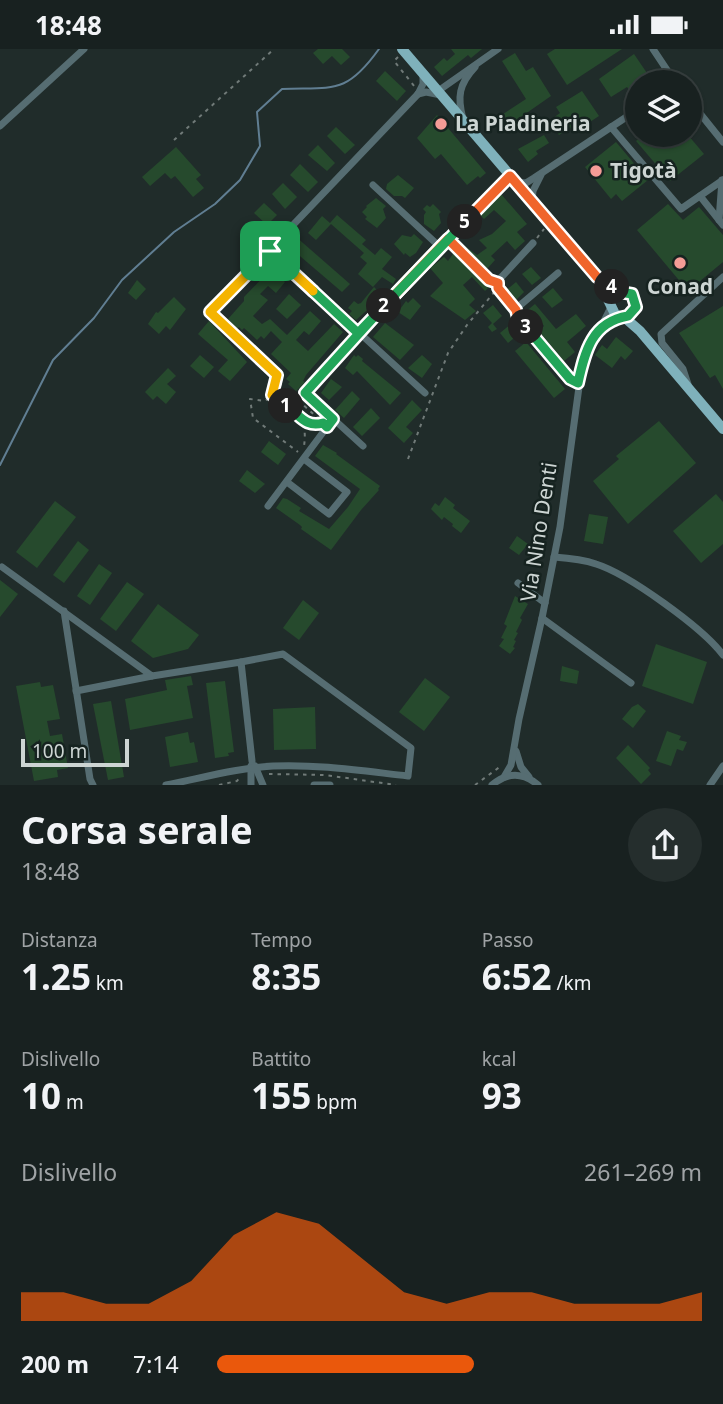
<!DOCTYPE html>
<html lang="it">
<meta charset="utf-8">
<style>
:root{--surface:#182120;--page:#252e2d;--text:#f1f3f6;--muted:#9fa3a5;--line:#363e3e;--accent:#ea580c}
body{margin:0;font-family:"Noto Sans",sans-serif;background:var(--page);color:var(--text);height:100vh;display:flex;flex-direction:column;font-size:26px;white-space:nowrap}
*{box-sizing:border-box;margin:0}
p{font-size:23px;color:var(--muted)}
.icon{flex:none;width:38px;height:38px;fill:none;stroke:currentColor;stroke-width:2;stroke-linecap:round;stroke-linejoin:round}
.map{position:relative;height:736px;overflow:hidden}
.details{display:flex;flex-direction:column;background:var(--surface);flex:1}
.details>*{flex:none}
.fabs{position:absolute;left:625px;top:21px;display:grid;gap:14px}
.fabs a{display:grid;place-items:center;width:77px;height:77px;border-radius:50%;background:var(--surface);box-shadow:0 2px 5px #0004,0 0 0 2px var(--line);font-size:35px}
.scale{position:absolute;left:21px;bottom:18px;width:108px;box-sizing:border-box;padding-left:7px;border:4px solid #cdd5d3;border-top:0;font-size:19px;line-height:24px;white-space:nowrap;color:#cdd5d3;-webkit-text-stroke:5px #162320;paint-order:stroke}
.pin{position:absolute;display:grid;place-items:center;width:60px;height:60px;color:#fff;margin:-30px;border-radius:14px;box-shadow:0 4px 10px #0006}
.km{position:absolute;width:35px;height:35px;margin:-18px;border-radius:50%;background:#222;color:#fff;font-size:19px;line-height:35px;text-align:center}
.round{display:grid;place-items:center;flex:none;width:74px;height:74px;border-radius:37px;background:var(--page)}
.summary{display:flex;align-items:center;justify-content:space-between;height:119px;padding:0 21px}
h1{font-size:38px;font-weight:700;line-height:52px}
.stats{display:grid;grid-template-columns:repeat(3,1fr);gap:10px;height:119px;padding:7px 21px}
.stats div{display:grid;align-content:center}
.stats b{font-size:35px;font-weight:700}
.stats small{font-size:19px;font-weight:400}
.stats p{font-size:19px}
.chart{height:196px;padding:14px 21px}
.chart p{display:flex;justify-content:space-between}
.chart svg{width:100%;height:126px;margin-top:7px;fill:var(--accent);opacity:.7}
ul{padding:0 21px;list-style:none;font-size:23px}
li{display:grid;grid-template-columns:112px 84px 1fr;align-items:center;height:52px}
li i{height:18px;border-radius:9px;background:var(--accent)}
.status{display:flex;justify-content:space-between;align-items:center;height:49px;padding:0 35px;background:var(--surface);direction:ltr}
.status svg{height:19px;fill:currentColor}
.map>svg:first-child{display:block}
</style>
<div class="status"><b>18:48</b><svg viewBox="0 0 49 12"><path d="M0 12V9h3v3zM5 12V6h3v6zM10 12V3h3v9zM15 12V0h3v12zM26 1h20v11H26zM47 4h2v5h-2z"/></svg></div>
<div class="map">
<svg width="723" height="736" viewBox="0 0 723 736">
<rect width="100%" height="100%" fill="#202c2a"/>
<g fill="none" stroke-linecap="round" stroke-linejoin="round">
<!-- stream -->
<path stroke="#607e92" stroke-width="2" d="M0,416L53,311L94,269L122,231L174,183L215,155L240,131L260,97L257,63L282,40C334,38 346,46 379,0"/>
</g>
<!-- building -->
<g fill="#264a2d">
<polygon points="318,0 342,0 350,8 341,16 332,7 323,15 313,4"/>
<polygon points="451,0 482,0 471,9 468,6 442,27 434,18 444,9 447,12 455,5"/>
<polygon points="555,0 622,0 567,36 547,5"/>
<polygon points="515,4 526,22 533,18 551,47 501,82 494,71 526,50 502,12"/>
<polygon points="634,5 651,30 645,33 637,33 637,39 631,43 627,38 611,48 599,30"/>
<polygon points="385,22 406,42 397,52 376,32"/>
<polygon points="582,42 599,67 573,84 570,78 559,86 549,72 560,64 556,58"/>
<polygon points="437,66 486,124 480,129 478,127 467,136 441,105 435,110 417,89"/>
<polygon points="336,78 355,96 345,105 327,87"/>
<polygon points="544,86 549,94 536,102 538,105 528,113 518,100"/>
<polygon points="643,86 688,86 704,105 670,132 636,92"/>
<polygon points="616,93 648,131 622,152 616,145 611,150 585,118"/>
<polygon points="318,96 335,114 327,122 308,106"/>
<polygon points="176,98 201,126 196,130 204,139 193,148 175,127 171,130 165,124 150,137 142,128"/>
<polygon points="300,115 318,133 308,143 290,126"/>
<polygon points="398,126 414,139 405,149 402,147 394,147 386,140 387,135"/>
<polygon points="283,134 297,148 285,160 272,145"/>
<polygon points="501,145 527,175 517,183 525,192 515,201 507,192 491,207 495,211 487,220 457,191 477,206 487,199 479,191 492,185 506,172 494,161 484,170 480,166"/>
<polygon points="376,149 386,157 383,160 386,169 377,179 365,170 367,168 362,163 367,158 366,157"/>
<polygon points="264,154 277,166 267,176 254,164"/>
<polygon points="433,155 441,163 439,165 441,174 434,182 424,175 424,166 426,163 423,160 427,156 430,158"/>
<polygon points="668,155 683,171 699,158 723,186 723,213 688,242 637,181"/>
<polygon points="337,166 366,191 362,195 375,206 381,199 392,208 382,220 396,230 393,235 382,228 373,238 358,225 367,214 360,208 364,204 331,175 316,191 308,184 322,167 330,174"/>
<polygon points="414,185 423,193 416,204 410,208 405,204 404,206 394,195 402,186 411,188"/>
<polygon points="295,187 350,235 342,243 287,196"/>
<polygon points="451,201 489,238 485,242 472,228 463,236 475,250 469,256 476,262 465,271 430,247 443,234 430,219 444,208 448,212 453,205"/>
<polygon points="531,218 541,229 532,236 522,225"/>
<polygon points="271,220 285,233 276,244 268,237 260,245 268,251 253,267 262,275 270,270 287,286 310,262 321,272 309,286 304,282 296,291 308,302 334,275 343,283 306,326 303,332 305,333 296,342 288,335 290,333 286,330 291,324 271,305 282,293 271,282 264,290 261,287 257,291 244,279 242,281 239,278 237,280 228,270 244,252 244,248"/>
<polygon points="137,231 146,240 136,251 128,244"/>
<polygon points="516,233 524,243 514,253 504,243"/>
<polygon points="374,238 383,247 356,271 349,265 352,262 348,259 354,252 358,255 361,254"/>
<polygon points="553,239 563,251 552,259 542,248"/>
<polygon points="289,245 301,256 287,270 276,260"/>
<polygon points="174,248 186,260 170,281 166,277 159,285 148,275 156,263 158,264"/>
<polygon points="413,249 421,257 410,271 398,263 406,252 408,254"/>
<polygon points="535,255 556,280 576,265 586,277 567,293 575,303 564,312 539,282 544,277 539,270 533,275 524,264"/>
<polygon points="493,256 502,267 493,275 497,280 492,283 488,278 492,274 483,264"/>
<polygon points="723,257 723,340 715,326 710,329 679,284"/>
<polygon points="209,272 247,313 230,332 218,322 228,311 198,285"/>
<polygon points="385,274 414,296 400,311 373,288"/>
<polygon points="511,275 519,285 508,294 500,284"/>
<polygon points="616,288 633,302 625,311 621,307 612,319 595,306 602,296 607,300"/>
<polygon points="526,293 565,340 554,349 515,302"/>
<polygon points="200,306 214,318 204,329 190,317"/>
<polygon points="354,306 356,308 358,306 363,310 362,312 401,344 390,356 357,322 353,326 345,319"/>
<polygon points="422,306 432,315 422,329 408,319"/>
<polygon points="168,319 176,327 167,335 176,343 166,355 157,347 153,351 145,343"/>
<polygon points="331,330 342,338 329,351 321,344"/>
<polygon points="352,342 360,350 344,369 335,361"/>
<polygon points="412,351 422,361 406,378 413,384 404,394 388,379"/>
<polygon points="371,359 380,369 362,387 353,378"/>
<polygon points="659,372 696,414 628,475 593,432 619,410 616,407"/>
<polygon points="269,392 286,405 278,416 261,403"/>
<polygon points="323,396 337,404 336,405 380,437 378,440 379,441 361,461 331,501 301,480 302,478 300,476 276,459 283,449 287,450 301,459 299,462 329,480 348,458 360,440 315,407"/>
<polygon points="247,421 265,435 255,444 239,432"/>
<polygon points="716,445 723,453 723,495 701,514 673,482"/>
<polygon points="445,448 455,456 453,459 470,472 461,484 452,477 453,475 444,468 442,471 431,460 435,454 439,457"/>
<polygon points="55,452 76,468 37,519 16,503"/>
<polygon points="589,465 608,468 603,495 584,492"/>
<polygon points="517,487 528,495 519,506 509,499"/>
<polygon points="78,492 89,501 64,534 53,526"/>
<polygon points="99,515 112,524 90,556 77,547"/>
<polygon points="0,531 18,545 0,568"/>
<polygon points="127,533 144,545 116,582 100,570"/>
<polygon points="515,547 528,555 520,569 522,571 516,583 518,584 514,591 516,592 513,598 515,599 510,605 499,597 504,590 501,589 507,577 504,575"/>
<polygon points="303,551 319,564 299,591 283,579"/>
<polygon points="158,555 199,586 188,600 153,609 131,592"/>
<polygon points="656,595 707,613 693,655 642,637"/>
<polygon points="562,617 579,622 577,635 560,632"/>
<polygon points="191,627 193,636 187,637 193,669 130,681 125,650 167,641 165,631"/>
<polygon points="425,629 450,648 424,682 399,663"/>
<polygon points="225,632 234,703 228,704 229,707 215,709 206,634"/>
<polygon points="40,633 41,638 53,636 60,670 47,672 50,687 62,685 68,719 57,721 58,728 34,732 16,637"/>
<polygon points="111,652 124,728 108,731 93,655"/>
<polygon points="638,655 646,662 633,679 622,670 632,658"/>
<polygon points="315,658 316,700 274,701 273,660"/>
<polygon points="667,682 681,687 679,691 687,693 683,702 677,700 671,717 656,712"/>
<polygon points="188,683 190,694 194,693 198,713 170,718 165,688"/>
<polygon points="628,696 650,719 648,721 651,725 641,735 616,709"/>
</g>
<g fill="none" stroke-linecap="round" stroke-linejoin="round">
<!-- path -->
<g stroke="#707a78" stroke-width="2" stroke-dasharray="3.5 5" stroke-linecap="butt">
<polyline points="398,8 394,12 415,38"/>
<polyline points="174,91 274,0"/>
<polyline points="537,189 544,180"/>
<polyline points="498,239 510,254"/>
<polyline points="275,334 270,349 264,352 250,350 253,369 298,403"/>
<polyline points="279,334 321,372"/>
<path d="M273,346C290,366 309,364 304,397"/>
<polyline points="304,373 316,376 322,374"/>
<polyline points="408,410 448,304 467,276 496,241"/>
<polyline points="269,725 325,726 396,736"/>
<polyline points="219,736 237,732 240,728"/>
<polyline points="475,736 501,717"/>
</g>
<!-- minor -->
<g stroke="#566d72" stroke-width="7">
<polyline points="653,0 675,33"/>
<polyline points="438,42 498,0"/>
<polyline points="418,45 426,43 441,46"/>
<polyline points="690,52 723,93"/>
<path d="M463,70C457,48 459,35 475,18"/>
<polyline points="0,77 84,0"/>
<polyline points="611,78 681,160 723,131"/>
<polyline points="516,133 526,134 534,129 637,61"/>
<polyline points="373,136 440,198"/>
<polyline points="700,147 723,176"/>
<polyline points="532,152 533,142 541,126"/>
<polyline points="719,171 722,131"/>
<polyline points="448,190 489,231 496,234 533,194"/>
<polyline points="270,202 425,344"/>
<polyline points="558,224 518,258 516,264 570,330 578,334"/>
<polyline points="277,326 210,263 418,45 423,35 423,25"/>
<polyline points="688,335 683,320 662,294 661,285 723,228"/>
<polyline points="363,397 305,344 358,284 510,127"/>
<polyline points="287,433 329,465 347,443 304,410"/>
<polyline points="268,457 333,370"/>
<path d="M554,508C568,509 582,510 596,515C628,525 703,579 723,606"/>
<polyline points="2,518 152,627 241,613 252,712"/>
<polyline points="518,534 545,554"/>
<polyline points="64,562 90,730 93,736"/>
<polyline points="542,569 631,634"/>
<polyline points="76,642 152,627"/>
<polyline points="516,702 521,718 529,728"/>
<polyline points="251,717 251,736"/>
<polyline points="255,717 263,736"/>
<polyline points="504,728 511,716 519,670 542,569 560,478 582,316 611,258"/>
<path d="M166,736C202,729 237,719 273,717C318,715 363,722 408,727L411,699L283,605L241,613"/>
<polyline points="314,736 330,736"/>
<path d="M492,736C507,723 523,723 538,736"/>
<polyline points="710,736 723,717"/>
</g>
<!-- major -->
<g stroke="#7fb1bb" stroke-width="10">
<polyline points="402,0 597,228 615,265 622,268 628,267 636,258 634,248 626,242 616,244 610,253"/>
<polyline points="624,268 640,282 723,380"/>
</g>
</g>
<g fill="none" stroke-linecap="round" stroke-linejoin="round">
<defs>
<polyline id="split-1" points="270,202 210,263 277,326 272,346 286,357"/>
<path id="split-2" d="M286,357C300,365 304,379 323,374L327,378L333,370L305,344L384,257"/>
<polyline id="split-3" points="384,257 448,190 489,231 498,234 498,239 516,261 518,269 526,278"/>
<path id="split-4" d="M526,278L570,330L578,334C585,302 592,273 628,267L636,258L632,245L620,243L612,238"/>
<polyline id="split-5" points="465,173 510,127 597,228 612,238"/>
<polyline id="split-6" points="313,242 358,284 465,173"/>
<polyline id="split-7" points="270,202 313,242"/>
</defs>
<!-- split-1 casing -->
<use href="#split-1" stroke="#fff" stroke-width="14"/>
<!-- split-2 casing -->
<use href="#split-2" stroke="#fff" stroke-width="14"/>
<!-- split-3 casing -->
<use href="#split-3" stroke="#fff" stroke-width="14"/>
<!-- split-4 casing -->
<use href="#split-4" stroke="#fff" stroke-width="14"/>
<!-- split-5 casing -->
<use href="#split-5" stroke="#fff" stroke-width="14"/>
<!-- split-6 casing -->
<use href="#split-6" stroke="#fff" stroke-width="14"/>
<!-- split-7 casing -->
<use href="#split-7" stroke="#fff" stroke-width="14"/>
<!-- split-1 -->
<use href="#split-1" stroke="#f5b400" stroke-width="9"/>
<!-- split-2 -->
<use href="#split-2" stroke="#22a559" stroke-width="9"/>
<!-- split-3 -->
<use href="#split-3" stroke="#f0652b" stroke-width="9"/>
<!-- split-4 -->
<use href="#split-4" stroke="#22a559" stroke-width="9"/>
<!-- split-5 -->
<use href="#split-5" stroke="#f0652b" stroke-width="9"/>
<!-- split-6 -->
<use href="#split-6" stroke="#22a559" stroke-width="9"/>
<!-- split-7 -->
<use href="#split-7" stroke="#f5b400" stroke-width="9"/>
</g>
<!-- markers -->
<g fill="#f59c96" stroke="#162320" stroke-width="2.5">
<circle cx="441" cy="75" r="7"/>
<circle cx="596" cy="122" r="7"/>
<circle cx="680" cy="214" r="7"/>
</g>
<g text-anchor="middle" stroke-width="5" stroke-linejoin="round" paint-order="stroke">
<!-- poi labels -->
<g font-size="21" font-weight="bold" fill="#cdd5d3" stroke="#162320" text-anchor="start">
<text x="455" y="82">La Piadineria</text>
<text x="610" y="129">Tigotà</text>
<text x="680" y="245" text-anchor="middle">Conad</text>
</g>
<!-- street labels -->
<g font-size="21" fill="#cdd5d3" stroke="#162320">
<text transform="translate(539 483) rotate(-81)" y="7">Via Nino Denti</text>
</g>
</g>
</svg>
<div class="fabs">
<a><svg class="icon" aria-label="layers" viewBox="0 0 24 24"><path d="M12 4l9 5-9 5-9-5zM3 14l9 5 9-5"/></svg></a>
</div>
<div class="scale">100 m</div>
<div class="pin" style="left:270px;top:202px;background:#1e9e55"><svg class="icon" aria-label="arrive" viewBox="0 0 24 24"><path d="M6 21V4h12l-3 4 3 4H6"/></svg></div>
<b class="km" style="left:286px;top:357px">1</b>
<b class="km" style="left:384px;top:257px">2</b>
<b class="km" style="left:526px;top:278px">3</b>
<b class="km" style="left:612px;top:238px">4</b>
<b class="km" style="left:465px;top:173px">5</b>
</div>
<section class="details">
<div class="summary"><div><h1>Corsa serale</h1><p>18:48</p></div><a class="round"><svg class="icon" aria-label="share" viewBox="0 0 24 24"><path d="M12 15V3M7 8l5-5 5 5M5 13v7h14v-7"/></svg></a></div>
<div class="stats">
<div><p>Distanza</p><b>1.25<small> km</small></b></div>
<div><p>Tempo</p><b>8:35</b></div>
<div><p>Passo</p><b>6:52<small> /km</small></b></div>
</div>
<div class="stats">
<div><p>Dislivello</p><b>10<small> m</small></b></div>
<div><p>Battito</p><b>155<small> bpm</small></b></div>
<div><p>kcal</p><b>93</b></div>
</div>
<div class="chart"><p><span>Dislivello</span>261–269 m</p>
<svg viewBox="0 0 160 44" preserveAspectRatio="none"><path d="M0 44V34L10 34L20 38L30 38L40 30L50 14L60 6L70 10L80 22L90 34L100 38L110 34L120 34L130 38L140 38L150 38L160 34V44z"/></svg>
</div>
<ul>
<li><b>200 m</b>7:14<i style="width:53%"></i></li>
</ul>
</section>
